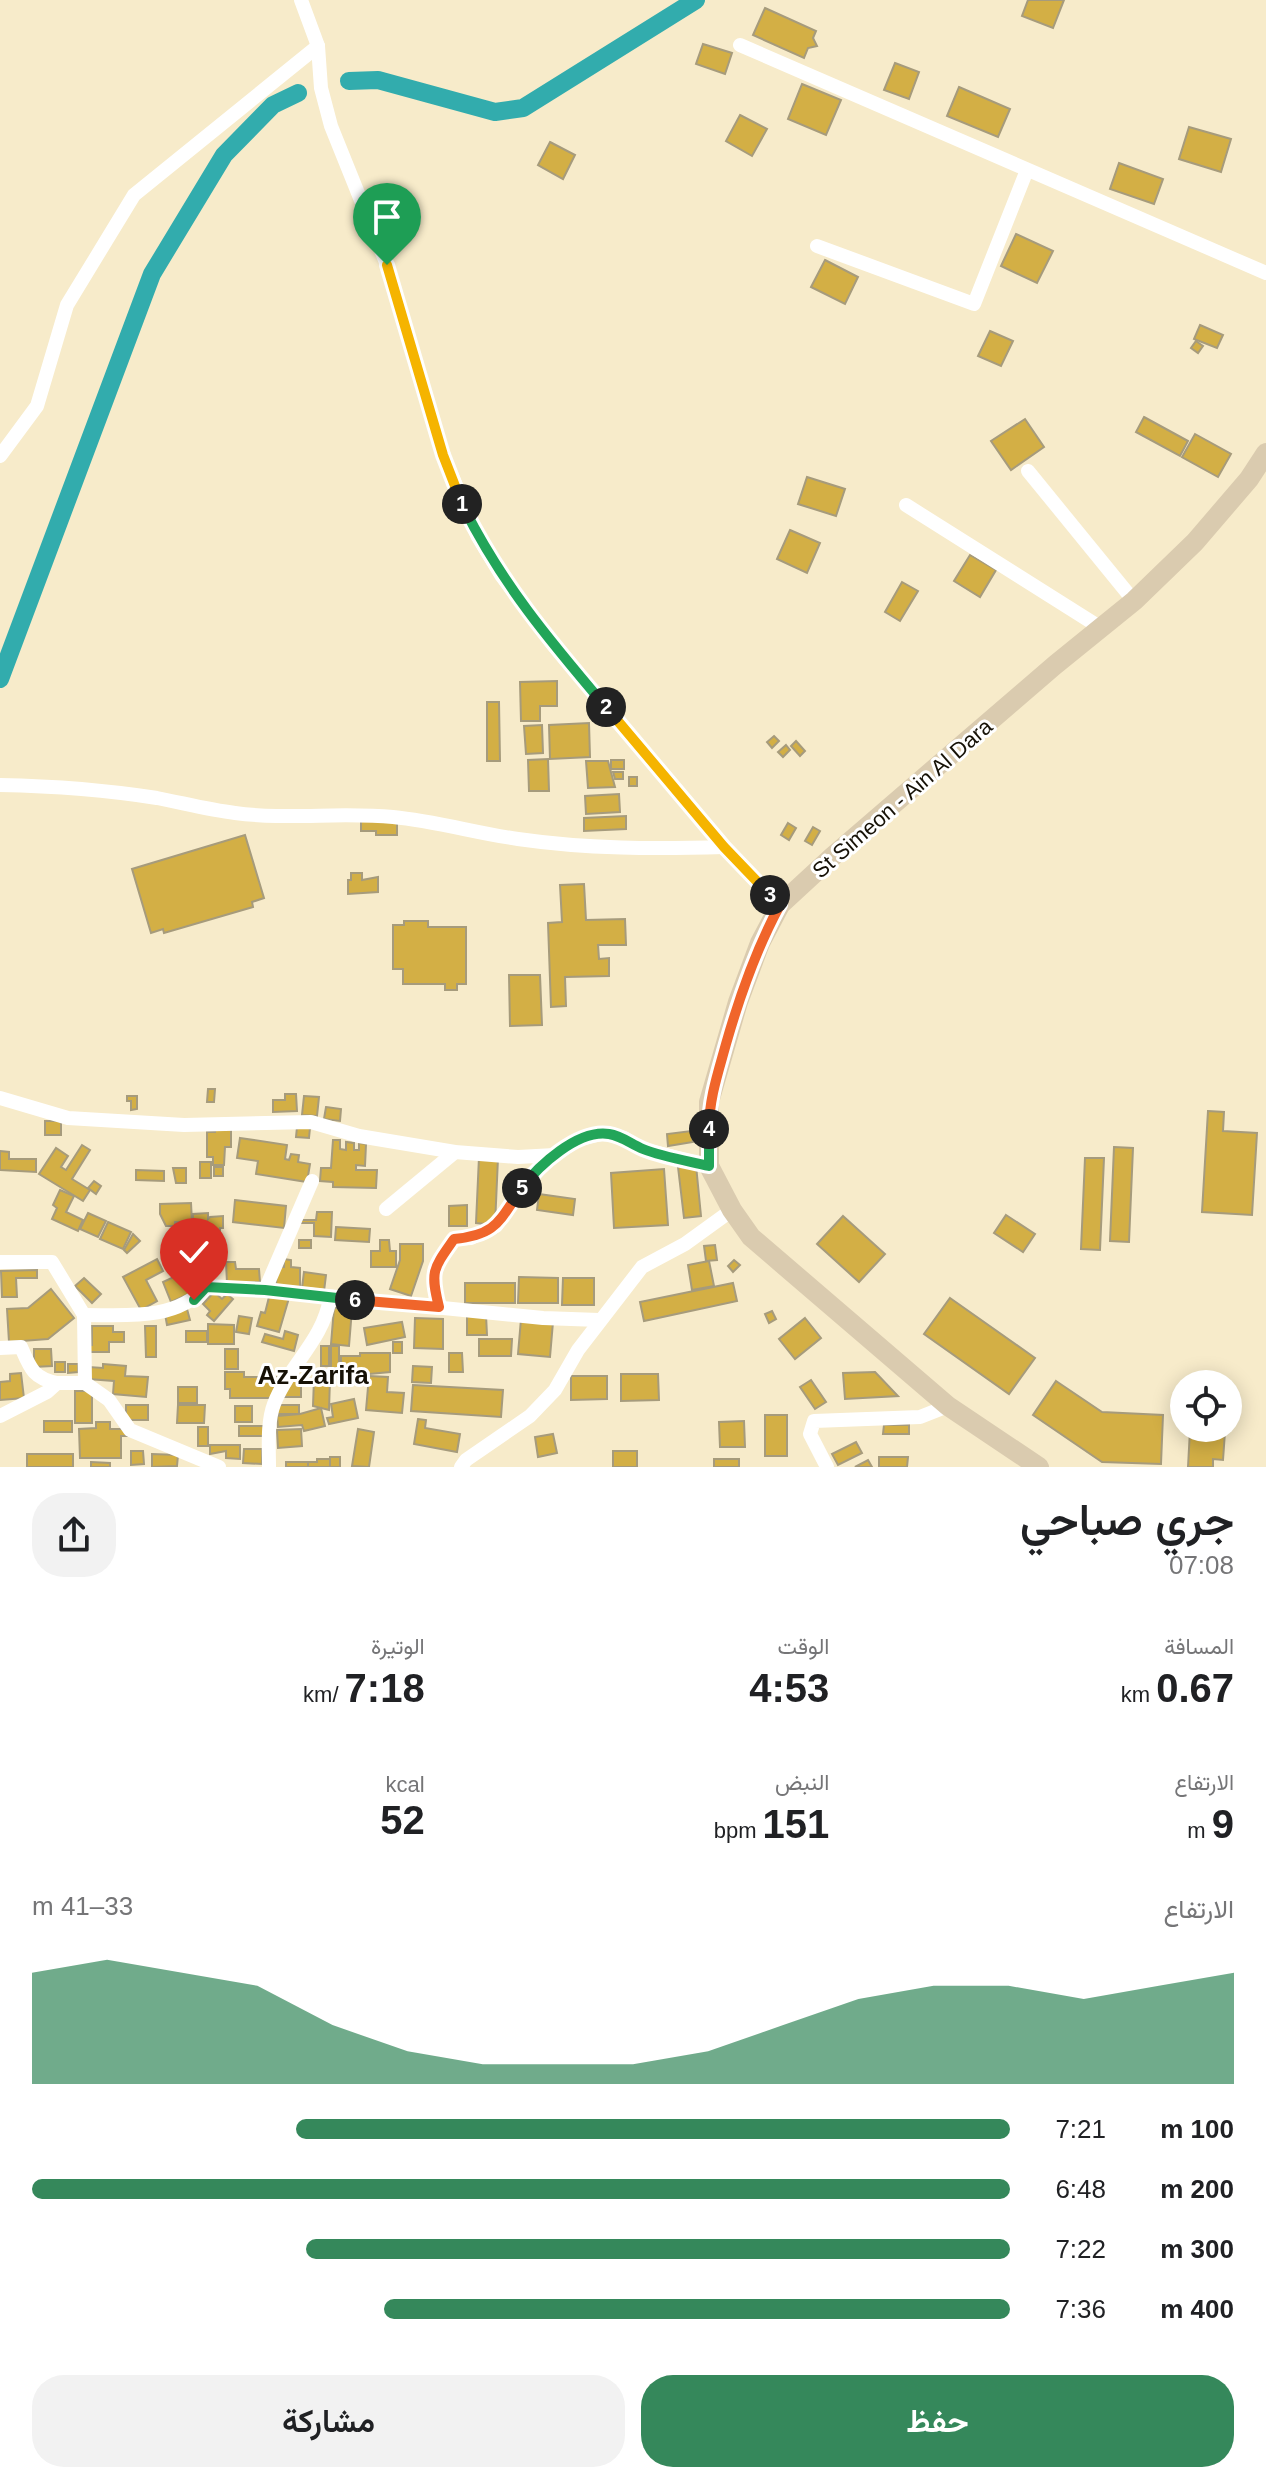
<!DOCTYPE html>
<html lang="ar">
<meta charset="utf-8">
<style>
:root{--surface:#fff;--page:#f2f2f2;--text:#202124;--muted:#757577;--accent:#35885b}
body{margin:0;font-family:Helvetica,Vazirmatn,sans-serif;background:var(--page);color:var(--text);direction:rtl;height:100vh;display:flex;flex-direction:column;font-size:30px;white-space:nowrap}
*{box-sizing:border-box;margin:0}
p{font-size:26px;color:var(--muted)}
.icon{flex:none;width:44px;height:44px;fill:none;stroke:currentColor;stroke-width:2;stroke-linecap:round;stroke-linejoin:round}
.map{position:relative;height:1467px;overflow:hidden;direction:ltr}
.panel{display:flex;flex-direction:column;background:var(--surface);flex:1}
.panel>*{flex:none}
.fabs{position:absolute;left:1170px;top:1370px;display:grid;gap:16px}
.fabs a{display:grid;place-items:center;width:72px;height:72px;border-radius:50%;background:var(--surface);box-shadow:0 4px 20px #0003;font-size:40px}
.pin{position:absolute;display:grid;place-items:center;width:68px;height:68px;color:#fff;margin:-82px -34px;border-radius:50% 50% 50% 0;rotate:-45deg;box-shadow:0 0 8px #0007}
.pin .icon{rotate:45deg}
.km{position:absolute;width:40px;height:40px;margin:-20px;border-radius:50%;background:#222;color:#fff;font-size:22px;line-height:40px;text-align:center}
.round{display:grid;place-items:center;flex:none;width:84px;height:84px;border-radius:32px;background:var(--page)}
.headline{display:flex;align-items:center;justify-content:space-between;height:136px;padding:0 32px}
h1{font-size:44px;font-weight:600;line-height:60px}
.stats{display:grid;grid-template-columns:repeat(3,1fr);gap:12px;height:136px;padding:8px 32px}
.stats div{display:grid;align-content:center}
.stats b{font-size:40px;font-weight:600}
.stats small{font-size:22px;font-weight:400}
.stats p{font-size:22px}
.chart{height:224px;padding:16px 32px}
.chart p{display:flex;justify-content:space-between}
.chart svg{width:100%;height:144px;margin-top:8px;fill:var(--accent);opacity:.7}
.button{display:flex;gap:16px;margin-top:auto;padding:16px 32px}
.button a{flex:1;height:92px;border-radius:32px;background:var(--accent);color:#fff;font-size:32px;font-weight:600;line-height:92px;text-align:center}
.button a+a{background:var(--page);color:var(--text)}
ul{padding:0 32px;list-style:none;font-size:26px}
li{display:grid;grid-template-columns:128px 96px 1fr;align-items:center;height:60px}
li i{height:20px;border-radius:10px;background:var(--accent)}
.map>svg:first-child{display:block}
</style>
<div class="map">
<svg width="1266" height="1467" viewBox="0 0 1266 1467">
<rect width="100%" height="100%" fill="#f7ebca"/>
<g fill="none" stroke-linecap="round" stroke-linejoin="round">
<!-- canal -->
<g stroke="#32acad" stroke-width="18">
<polyline points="349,81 378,80 495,112 523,108 696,0"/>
<polyline points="0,679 152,274 224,155 273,105 298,93"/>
</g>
</g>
<!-- building -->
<g fill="#d3af45" stroke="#a69b7c" stroke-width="2">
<polygon points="1028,0 1064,0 1053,28 1022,16"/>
<polygon points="765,8 816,31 813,38 817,46 808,48 804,58 753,35"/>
<polygon points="703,44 732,53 725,74 696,64"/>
<polygon points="895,63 919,72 909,99 884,90"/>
<polygon points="802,84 841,100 826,135 788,119"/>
<polygon points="959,87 1010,109 998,137 947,116"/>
<polygon points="740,115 767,129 752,156 726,141"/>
<polygon points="1189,127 1231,139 1221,172 1179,159"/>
<polygon points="550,142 575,155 563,179 538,165"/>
<polygon points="1119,163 1163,179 1154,204 1110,189"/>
<polygon points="1016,234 1053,251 1037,283 1001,266"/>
<polygon points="825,260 858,277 845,304 811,287"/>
<polygon points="1200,325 1223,335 1217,348 1194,339"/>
<polygon points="990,331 1013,341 1001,366 978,356"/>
<polygon points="1196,341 1203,346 1198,353 1191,348"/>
<polygon points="1144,417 1188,441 1180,456 1136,432"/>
<polygon points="1025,419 1044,447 1011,470 991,441"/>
<polygon points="1195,434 1231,454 1218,477 1182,457"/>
<polygon points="807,477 845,489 836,516 798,504"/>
<polygon points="790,530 820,543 807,573 777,559"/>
<polygon points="970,555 996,570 980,597 954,581"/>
<polygon points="902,582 918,591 900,621 885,612"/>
<polygon points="557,681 557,706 540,706 540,721 521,721 520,682"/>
<polygon points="487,702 499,702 500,761 487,761"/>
<polygon points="589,723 590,757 550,759 549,725"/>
<polygon points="542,725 543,753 526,754 524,726"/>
<polygon points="774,736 779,741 772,748 767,742"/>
<polygon points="796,741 805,751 800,756 791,746"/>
<polygon points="786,745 790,750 783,757 778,752"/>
<polygon points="548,759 549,791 529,791 528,760"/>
<rect x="611" y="760" width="13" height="9"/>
<polygon points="586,761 608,761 615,787 588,788"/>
<polygon points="613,772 623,772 623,779 615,779"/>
<rect x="629" y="777" width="8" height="9"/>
<polygon points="619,794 620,812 586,814 585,796"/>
<polygon points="626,816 626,829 584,831 584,818"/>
<polygon points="361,820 397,820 397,835 376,835 376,831 361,831"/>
<polygon points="788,823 796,828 789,840 781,835"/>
<polygon points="813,827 820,831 812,845 805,841"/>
<polygon points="245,835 264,898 252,902 253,907 164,933 163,929 151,933 132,869"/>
<polygon points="351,873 362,873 362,880 378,877 378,892 348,894 348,880 351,880"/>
<polygon points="584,884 586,920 625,919 626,945 598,945 599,959 609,958 609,976 565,977 566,1006 551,1007 548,923 562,922 560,885"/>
<polygon points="404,921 428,921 428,927 466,927 466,984 457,984 457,990 445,990 445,984 403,984 403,969 393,969 393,925 404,925"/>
<polygon points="509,975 540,975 542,1025 510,1026"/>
<polygon points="208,1089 215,1089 214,1102 207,1102"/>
<polygon points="285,1094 296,1094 297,1111 273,1112 273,1100 285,1100"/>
<polygon points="127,1096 137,1096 137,1109 131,1110 131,1101 127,1101"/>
<polygon points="304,1096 319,1097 317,1116 302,1115"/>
<polygon points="326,1107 341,1109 340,1121 324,1119"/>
<polygon points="1208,1111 1224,1112 1223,1131 1257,1133 1252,1215 1202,1212"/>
<rect x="45" y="1121" width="16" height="14"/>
<polygon points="297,1127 310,1128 309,1138 296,1137"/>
<polygon points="215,1129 231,1129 231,1147 225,1147 224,1165 213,1165 213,1157 207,1157 207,1132 215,1132"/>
<polygon points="691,1131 693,1142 668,1146 667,1134"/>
<polygon points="240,1138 287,1145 285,1159 289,1160 291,1154 299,1155 298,1162 310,1164 307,1182 256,1174 258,1161 237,1158"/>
<polygon points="333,1140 340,1140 340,1149 346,1150 346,1142 354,1143 354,1150 359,1150 359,1143 366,1144 365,1166 356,1165 356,1170 377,1170 376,1188 333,1187 333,1182 320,1181 321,1168 331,1168"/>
<polygon points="82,1145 90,1150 72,1179 90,1190 83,1201 39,1174 56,1148 68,1156 61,1167 66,1170"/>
<polygon points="1114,1147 1133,1148 1129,1242 1110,1241"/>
<polygon points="0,1151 9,1152 9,1159 36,1159 36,1172 0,1170"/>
<polygon points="479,1157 498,1158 495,1225 476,1223"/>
<polygon points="1085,1158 1104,1158 1100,1250 1081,1249"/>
<rect x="200" y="1162" width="11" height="16"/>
<polygon points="696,1165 701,1216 684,1218 678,1167"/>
<rect x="214" y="1167" width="9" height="9"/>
<polygon points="173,1168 186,1168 186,1183 176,1183"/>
<polygon points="664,1169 668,1225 614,1228 611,1173"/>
<polygon points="136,1170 164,1171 164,1181 136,1180"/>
<polygon points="94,1181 101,1186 96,1194 88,1188"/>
<polygon points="60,1190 74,1196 66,1212 83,1220 78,1231 52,1219 57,1208 53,1205"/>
<polygon points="539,1194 575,1199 573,1215 537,1210"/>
<polygon points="235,1200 286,1206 284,1228 233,1222"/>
<polygon points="191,1203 192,1222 175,1222 175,1226 166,1226 160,1214 160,1204"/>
<polygon points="467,1205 467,1226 449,1226 449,1206"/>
<polygon points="317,1212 332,1212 331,1237 314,1236 314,1223 298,1223 298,1220 316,1220"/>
<polygon points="88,1213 106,1221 98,1237 80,1229"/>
<polygon points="208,1213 208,1219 210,1217 223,1216 223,1228 220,1228 220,1233 193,1234 193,1214"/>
<polygon points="1006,1215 1035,1234 1023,1252 994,1233"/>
<polygon points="843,1216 885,1254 859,1282 817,1244"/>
<polygon points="108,1222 131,1232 123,1249 100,1239"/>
<polygon points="177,1223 192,1223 192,1237 173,1237 173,1226 177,1226"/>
<polygon points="336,1227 370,1229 369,1242 335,1240"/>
<polygon points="133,1234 140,1241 127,1253 124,1250"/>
<rect x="299" y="1240" width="12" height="8"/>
<polygon points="380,1240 389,1240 390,1251 396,1251 396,1267 371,1267 371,1251 380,1251"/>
<polygon points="194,1241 194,1252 177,1253 176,1242"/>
<polygon points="400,1244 423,1244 423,1261 411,1296 390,1289 400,1260"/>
<polygon points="715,1245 717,1260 706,1261 704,1246"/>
<polygon points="198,1254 199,1263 178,1264 178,1255"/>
<polygon points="157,1259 163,1271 146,1280 157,1301 141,1310 123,1277"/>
<polygon points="284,1259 291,1260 291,1267 300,1268 300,1287 276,1286 277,1267 284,1267"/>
<polygon points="734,1260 740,1265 733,1272 728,1266"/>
<polygon points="709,1261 714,1286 692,1290 688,1265"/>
<polygon points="226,1262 235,1262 236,1269 259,1269 260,1282 227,1283"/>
<polygon points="205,1265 206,1276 196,1276 179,1266"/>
<polygon points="37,1270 37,1278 16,1278 17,1297 2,1297 1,1271"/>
<polygon points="304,1272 326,1275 324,1291 302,1288"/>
<polygon points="180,1274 189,1294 171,1302 163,1282"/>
<polygon points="519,1277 558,1278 558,1303 518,1303"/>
<polygon points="84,1278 101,1294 92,1303 75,1286"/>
<polygon points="563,1278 594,1278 594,1305 562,1305"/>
<rect x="465" y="1283" width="50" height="20"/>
<polygon points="733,1283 737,1301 644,1321 640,1302"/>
<polygon points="51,1289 74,1318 48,1339 9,1342 7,1309 28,1308"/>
<polygon points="214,1292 222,1299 227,1294 233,1299 214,1321 207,1315 210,1311 203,1304"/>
<polygon points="270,1293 289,1298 279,1332 257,1326 261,1312 265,1313"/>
<polygon points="950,1298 1035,1358 1009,1394 924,1334"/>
<polygon points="334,1308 352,1309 349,1346 331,1344"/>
<polygon points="187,1309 190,1320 167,1325 165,1314"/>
<polygon points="772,1311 776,1319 769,1323 765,1314"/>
<polygon points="467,1315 486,1315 487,1335 467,1335"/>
<polygon points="239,1316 252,1318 249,1334 236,1332"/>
<polygon points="415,1318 443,1319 443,1349 414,1348"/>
<polygon points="805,1318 821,1338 795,1359 779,1339"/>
<polygon points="521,1319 553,1322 550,1357 518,1354"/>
<polygon points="402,1322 405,1337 367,1345 364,1328"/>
<polygon points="208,1324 234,1325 234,1344 208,1344"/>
<polygon points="92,1326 113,1326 113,1332 124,1332 124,1342 109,1342 109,1352 89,1352 89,1345 92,1345"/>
<polygon points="145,1326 156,1326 156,1357 146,1357"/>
<rect x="186" y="1331" width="21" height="11"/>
<polygon points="285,1331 298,1335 294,1351 262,1342 265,1334 283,1339"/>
<polygon points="479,1339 512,1339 511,1356 479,1356"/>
<rect x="393" y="1342" width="9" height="11"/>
<rect x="321" y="1346" width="8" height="20"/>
<rect x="331" y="1346" width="8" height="22"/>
<polygon points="34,1349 51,1349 52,1366 34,1367"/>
<rect x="225" y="1349" width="13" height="20"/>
<polygon points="360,1353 390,1353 390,1372 359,1375 359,1371 341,1371 341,1356 360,1356"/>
<polygon points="449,1353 462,1353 463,1372 449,1372"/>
<rect x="55" y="1362" width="10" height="10"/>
<polygon points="68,1364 78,1364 78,1372 68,1373"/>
<polygon points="103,1364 126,1366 125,1376 148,1377 146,1397 113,1394 114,1381 88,1379 89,1367 103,1368"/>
<polygon points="413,1366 432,1367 431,1383 412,1382"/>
<polygon points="225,1372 244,1372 244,1377 283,1377 273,1398 230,1398 230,1389 225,1389"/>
<polygon points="875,1372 898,1396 845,1399 843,1373"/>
<polygon points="21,1373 24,1398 0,1400 0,1382 10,1381 10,1374"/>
<polygon points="621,1374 658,1374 659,1400 621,1401"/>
<polygon points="369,1376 388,1377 387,1392 404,1393 402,1413 366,1410"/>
<polygon points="571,1376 607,1376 607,1399 571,1400"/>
<polygon points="314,1379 330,1379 329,1410 313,1406"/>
<polygon points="293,1380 301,1380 301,1397 283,1397"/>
<polygon points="811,1380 826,1402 815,1409 800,1387"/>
<polygon points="1056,1381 1102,1412 1163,1415 1161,1464 1102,1462 1033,1415"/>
<polygon points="413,1385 503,1390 501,1417 411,1411"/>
<rect x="178" y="1387" width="19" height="16"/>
<rect x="75" y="1391" width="17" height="32"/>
<polygon points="354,1399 358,1418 329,1424 327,1418 333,1417 331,1404"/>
<rect x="126" y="1405" width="22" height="15"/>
<polygon points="178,1405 205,1405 204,1423 177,1423"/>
<rect x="276" y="1405" width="23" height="9"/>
<rect x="235" y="1406" width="17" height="16"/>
<polygon points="321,1408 325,1426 304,1431 302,1425 278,1427 277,1416 300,1414"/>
<rect x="765" y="1415" width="22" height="41"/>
<polygon points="418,1419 426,1420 425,1428 460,1434 457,1452 414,1444"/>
<rect x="44" y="1421" width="28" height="11"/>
<polygon points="744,1421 745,1447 720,1447 719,1422"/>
<polygon points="96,1422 110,1422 110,1429 127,1429 127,1436 121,1436 121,1458 80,1458 79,1429 96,1428"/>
<polygon points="884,1425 909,1425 909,1434 883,1434"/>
<rect x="239" y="1426" width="26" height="10"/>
<rect x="198" y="1427" width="10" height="19"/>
<polygon points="301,1429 302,1446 278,1448 277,1430"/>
<polygon points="358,1429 374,1432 369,1467 352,1466"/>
<polygon points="1190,1430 1225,1432 1223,1460 1213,1459 1213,1467 1188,1467"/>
<polygon points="553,1434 557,1453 538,1457 535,1437"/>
<polygon points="856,1442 862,1453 838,1465 832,1454"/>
<polygon points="210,1445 240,1445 240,1459 226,1458 226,1451 210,1454"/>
<polygon points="244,1449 262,1449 262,1464 243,1463"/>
<polygon points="131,1451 143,1451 144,1464 131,1465"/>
<rect x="613" y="1451" width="24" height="16"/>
<rect x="27" y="1454" width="46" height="13"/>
<polygon points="152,1454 178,1455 177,1466 152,1467"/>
<rect x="330" y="1457" width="10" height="10"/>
<polygon points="879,1457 908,1457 907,1467 879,1467"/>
<polygon points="317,1459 330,1459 330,1467 308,1467 308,1462 317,1462"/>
<rect x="714" y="1459" width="25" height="8"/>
<polygon points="868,1460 872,1467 855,1467"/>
<polygon points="91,1462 110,1463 110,1467 91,1467"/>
<rect x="286" y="1462" width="22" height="5"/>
</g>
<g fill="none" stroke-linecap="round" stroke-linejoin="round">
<!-- minor -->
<g stroke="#fff" stroke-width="14">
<polyline points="301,0 318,46 321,88 331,126 387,265 443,455 478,537 501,575 554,646 724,847 780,905"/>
<polyline points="740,45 1266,273"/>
<polyline points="817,246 974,304 1027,170"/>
<polyline points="0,456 37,406 67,305 134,195 318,46"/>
<polyline points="1028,471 1134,601"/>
<polyline points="906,505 1101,628"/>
<path d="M0,785C52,786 106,790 157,798C183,803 209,810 235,813C287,820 340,812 393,817C435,821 476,833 518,839C587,849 655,849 724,847"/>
<polyline points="0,1098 68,1118 184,1125 311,1122 359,1136 455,1152 518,1157 555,1155"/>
<polyline points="386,1209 455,1152"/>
<polyline points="0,1262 52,1262 84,1315 85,1383"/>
<polyline points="265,1290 312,1181"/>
<path d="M439,1307C430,1271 433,1269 454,1239L471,1238L496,1226L525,1184L545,1162L577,1140L605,1133L624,1138L642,1149L709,1166"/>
<path d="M84,1315C126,1315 175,1321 206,1287L265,1290L543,1318L599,1320"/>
<path d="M0,1348L21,1347C30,1368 33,1378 57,1383L47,1392L0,1416"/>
<polyline points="57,1383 85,1383 109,1400 130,1430 219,1467"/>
<path d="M269,1467C269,1448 267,1422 274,1404C289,1365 323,1341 330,1298"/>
<polyline points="461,1467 466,1460 530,1416 555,1390 578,1350 642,1267 685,1244 732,1210"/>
<polyline points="827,1467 810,1434 814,1421 920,1417 948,1406"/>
</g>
<!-- secondary -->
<polyline stroke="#dacbaf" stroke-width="20" points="1039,1467 948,1406 751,1237 732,1210 709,1166 709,1102 738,1002 760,943 780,905 832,857 1055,665 1134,601 1195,542 1249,479 1266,453"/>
</g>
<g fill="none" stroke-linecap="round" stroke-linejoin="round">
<defs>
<polyline id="split-1" points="387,265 443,455 462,504"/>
<path id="split-2" d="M462,504C501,583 549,640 606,707"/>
<polyline id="split-3" points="606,707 724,847 770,895"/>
<path id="split-4" d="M709,1129C709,1099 718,1073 726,1044C740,995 756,949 780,905L770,895"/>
<path id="split-5" d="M522,1188C538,1166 578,1129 609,1134C622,1136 631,1144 643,1149C663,1157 688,1161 709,1166V1129"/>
<path id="split-6" d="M355,1300L439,1307C430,1271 433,1269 454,1239C498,1235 499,1220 522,1188"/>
<polyline id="split-7" points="194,1300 206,1287 265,1290 355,1300"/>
</defs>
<!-- split-1 casing -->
<use href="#split-1" stroke="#fff" stroke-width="16"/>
<!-- split-2 casing -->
<use href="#split-2" stroke="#fff" stroke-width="16"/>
<!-- split-3 casing -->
<use href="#split-3" stroke="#fff" stroke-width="16"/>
<!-- split-4 casing -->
<use href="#split-4" stroke="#fff" stroke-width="16"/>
<!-- split-5 casing -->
<use href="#split-5" stroke="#fff" stroke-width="16"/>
<!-- split-6 casing -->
<use href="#split-6" stroke="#fff" stroke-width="16"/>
<!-- split-7 casing -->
<use href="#split-7" stroke="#fff" stroke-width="16"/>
<!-- split-1 -->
<use href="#split-1" stroke="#f5b400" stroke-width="10"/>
<!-- split-2 -->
<use href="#split-2" stroke="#22a559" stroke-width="10"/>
<!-- split-3 -->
<use href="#split-3" stroke="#f5b400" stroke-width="10"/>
<!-- split-4 -->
<use href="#split-4" stroke="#f0652b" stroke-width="10"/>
<!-- split-5 -->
<use href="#split-5" stroke="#22a559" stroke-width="10"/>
<!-- split-6 -->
<use href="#split-6" stroke="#f0652b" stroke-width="10"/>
<!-- split-7 -->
<use href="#split-7" stroke="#22a559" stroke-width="10"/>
</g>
<g text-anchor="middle" stroke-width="6" stroke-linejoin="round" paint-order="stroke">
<!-- street labels -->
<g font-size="22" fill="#161106" stroke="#fff">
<text transform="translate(902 798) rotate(-41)" y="8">St Simeon - Ain Al Dara</text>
</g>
<!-- quarter labels -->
<g font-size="26" font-weight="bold" fill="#161106" stroke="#fff">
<text x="313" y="1384">Az-Zarifa</text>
</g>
</g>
</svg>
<div class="fabs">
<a><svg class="icon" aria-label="locate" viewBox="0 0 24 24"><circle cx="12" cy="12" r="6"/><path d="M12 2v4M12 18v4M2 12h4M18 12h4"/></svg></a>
</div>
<div class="pin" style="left:387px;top:265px;background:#1e9e55"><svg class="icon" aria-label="arrive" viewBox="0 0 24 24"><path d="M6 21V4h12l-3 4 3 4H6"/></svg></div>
<div class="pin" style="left:194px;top:1300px;background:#d93025"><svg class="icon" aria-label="check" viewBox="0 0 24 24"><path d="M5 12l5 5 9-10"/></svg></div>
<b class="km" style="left:462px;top:504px">1</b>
<b class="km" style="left:606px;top:707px">2</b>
<b class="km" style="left:770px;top:895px">3</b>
<b class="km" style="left:709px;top:1129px">4</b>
<b class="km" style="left:522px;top:1188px">5</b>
<b class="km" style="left:355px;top:1300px">6</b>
</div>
<section class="panel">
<div class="headline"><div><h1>جري صباحي</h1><p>07:08</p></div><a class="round"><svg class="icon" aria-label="share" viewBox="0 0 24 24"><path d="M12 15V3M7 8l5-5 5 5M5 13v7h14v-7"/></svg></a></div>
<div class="stats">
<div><p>المسافة</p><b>0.67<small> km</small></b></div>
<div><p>الوقت</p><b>4:53</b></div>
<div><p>الوتيرة</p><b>7:18<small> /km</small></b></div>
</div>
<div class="stats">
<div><p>الارتفاع</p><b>9<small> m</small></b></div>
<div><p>النبض</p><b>151<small> bpm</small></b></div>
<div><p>kcal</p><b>52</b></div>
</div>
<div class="chart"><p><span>الارتفاع</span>33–41 m</p>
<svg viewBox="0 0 160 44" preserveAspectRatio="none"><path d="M0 44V10L10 6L20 10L30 14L40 26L50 34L60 38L70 38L80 38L90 34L100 26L110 18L120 14L130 14L140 18L150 14L160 10V44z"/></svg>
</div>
<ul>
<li><b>100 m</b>7:21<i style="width:73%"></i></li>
<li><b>200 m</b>6:48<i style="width:100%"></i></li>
<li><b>300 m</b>7:22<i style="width:72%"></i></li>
<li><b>400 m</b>7:36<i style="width:64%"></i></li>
</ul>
<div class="button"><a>حفظ</a><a>مشاركة</a></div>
</section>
